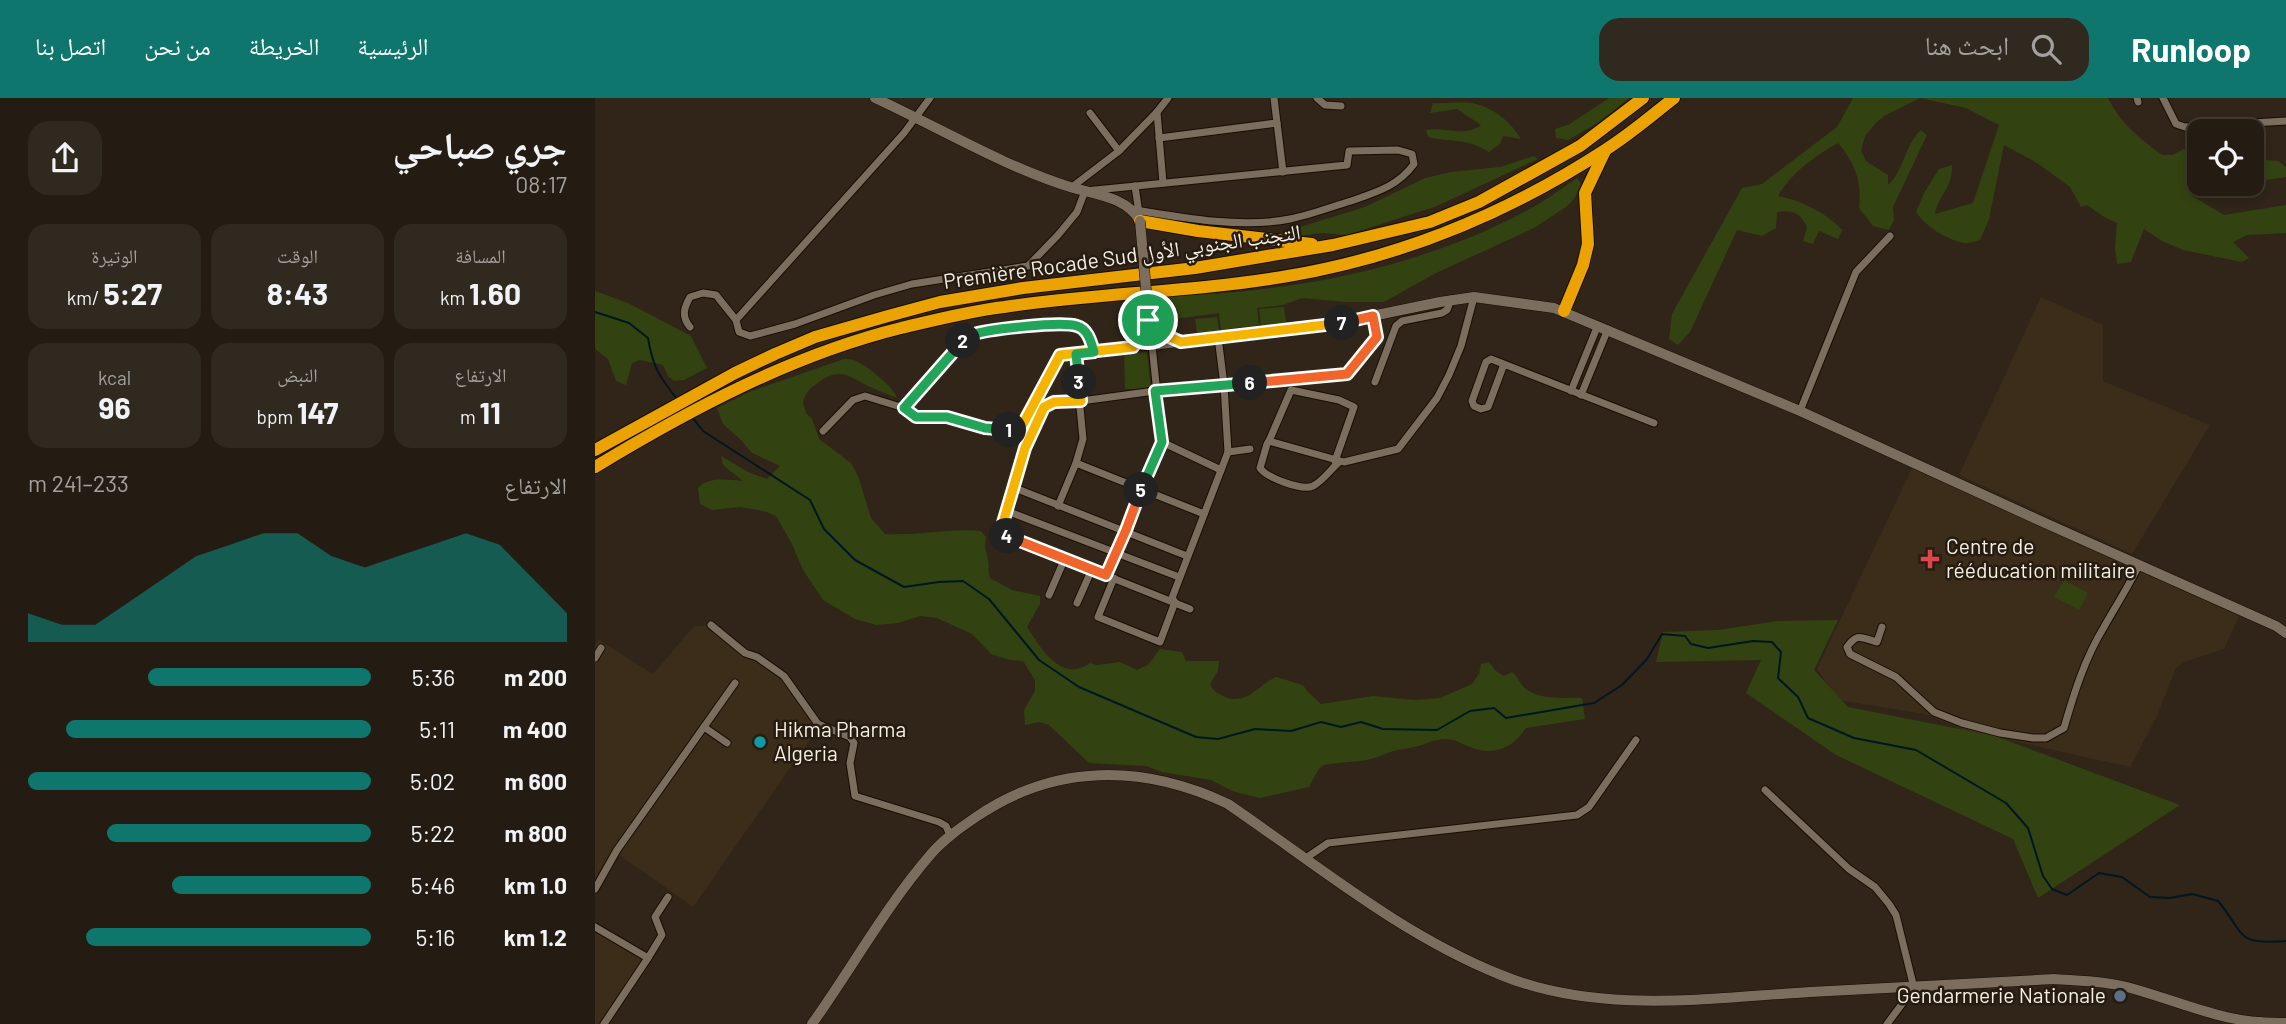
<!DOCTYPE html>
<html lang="ar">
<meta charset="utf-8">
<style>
:root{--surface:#241c12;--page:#302920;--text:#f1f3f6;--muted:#a3a19f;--line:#413a32;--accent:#0f766e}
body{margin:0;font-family:Barlow,"Noto Naskh Arabic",sans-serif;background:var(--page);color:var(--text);direction:rtl;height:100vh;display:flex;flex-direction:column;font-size:26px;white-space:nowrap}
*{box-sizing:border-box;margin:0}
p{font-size:23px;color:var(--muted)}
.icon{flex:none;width:38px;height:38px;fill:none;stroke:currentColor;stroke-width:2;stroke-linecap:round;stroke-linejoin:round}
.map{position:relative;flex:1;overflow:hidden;direction:ltr}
.sheet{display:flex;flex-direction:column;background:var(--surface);width:595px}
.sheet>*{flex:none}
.tools{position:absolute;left:1592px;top:21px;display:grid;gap:14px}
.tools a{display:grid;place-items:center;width:77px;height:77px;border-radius:14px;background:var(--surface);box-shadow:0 4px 10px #0003,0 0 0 2px var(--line);font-size:35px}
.pin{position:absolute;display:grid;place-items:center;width:60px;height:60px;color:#fff;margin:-30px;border:4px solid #fff;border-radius:50%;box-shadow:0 2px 7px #0007}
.km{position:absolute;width:35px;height:35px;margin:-18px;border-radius:50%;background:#222;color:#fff;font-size:19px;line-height:35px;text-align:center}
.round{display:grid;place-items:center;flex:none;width:74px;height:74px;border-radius:21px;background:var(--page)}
.head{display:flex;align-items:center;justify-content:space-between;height:119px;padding:0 28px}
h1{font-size:38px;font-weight:700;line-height:52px}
.metrics{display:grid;grid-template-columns:repeat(3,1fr);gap:10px;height:119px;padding:7px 28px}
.metrics div{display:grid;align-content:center;border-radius:18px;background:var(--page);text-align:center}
.metrics b{font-size:30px;font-weight:700}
.metrics small{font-size:19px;font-weight:400}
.metrics p{font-size:19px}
.chart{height:196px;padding:14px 28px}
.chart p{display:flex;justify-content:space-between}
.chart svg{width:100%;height:126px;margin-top:7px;fill:var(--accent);opacity:.7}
ul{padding:0 28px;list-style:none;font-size:23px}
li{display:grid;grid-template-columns:112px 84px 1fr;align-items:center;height:52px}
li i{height:18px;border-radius:9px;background:var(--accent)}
header{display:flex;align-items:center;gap:42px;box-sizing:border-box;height:98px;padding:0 35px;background:var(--accent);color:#fff}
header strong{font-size:33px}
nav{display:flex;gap:38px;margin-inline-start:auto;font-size:24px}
.search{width:490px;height:63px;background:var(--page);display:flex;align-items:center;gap:18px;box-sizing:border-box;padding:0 24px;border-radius:21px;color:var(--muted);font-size:26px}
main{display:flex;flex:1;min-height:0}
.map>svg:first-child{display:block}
</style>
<header>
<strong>Runloop</strong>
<div class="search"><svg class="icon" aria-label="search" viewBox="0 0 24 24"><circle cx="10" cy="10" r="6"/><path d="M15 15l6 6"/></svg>ابحث هنا</div>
<nav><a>الرئيسية</a><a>الخريطة</a><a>من نحن</a><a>اتصل بنا</a></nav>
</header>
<main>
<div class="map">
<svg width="1691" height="926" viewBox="0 0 1691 926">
<rect width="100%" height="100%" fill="#302518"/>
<!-- built -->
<g fill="#3c2d1a">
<polygon points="1446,199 1508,227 1508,283 1615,327 1537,456 1364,377"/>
<polygon points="1317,370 1644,518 1629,551 1589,564 1581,570 1562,618 1535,669 1369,632 1330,616 1243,602 1222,571"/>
<polygon points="99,528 115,528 188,580 223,630 98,809 19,753 0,785 0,547 4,542 58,576"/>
<polygon points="0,824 52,857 6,926 0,926"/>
</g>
<!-- green -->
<g fill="#324311">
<polygon points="1014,0 1034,0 1004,24 973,42 961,40 960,31 975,26"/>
<path d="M1258,0H1513C1525,25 1545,41 1567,57H1577L1589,51L1605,57V86H1650L1604,89L1596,97L1629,117L1691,107V135L1652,137L1638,144L1654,160L1647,164L1588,152L1567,143L1549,131L1536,164L1522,166L1520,149L1522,125L1509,119L1492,107L1486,109L1475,89L1442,65L1409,47L1394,121L1385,142C1380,143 1374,146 1369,145C1351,141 1331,129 1321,114L1329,95L1344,71L1357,67C1358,90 1344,96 1340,116L1378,105L1404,27L1371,10L1325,0L1289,18L1281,25L1270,38L1266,53L1271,63L1293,77V87C1309,73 1309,48 1326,32L1332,37L1298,109L1299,122L1294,132L1278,128L1264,110C1267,84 1260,65 1243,45C1220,58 1196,75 1183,98C1205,102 1232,115 1247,132L1243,141L1224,133L1218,146L1208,143L1212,129C1205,114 1197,112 1182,114L1181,130L1167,138L1142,132L1095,234L1083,247L1074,241L1077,216L1147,90L1167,86L1242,29Z"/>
<path d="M838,5C851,6 864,3 877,5C898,9 916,24 926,41L908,38L905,46L894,54C870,39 857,45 833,39L831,32C849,28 870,40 886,27L862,11L835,15Z"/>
<polygon points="939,58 943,61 842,108 752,137 728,135 702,138 679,137 770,109 830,80 856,74 905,69"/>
<polygon points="1669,62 1683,63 1691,69 1691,79 1657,84 1657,63"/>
<path d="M982,80L986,86L979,101L971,109L939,130L839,176L789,204H751L707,200L688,207L662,210L664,227L626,232L624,215L558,224L557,199C685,196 818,174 933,112C950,103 966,91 982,80Z"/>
<polygon points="0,193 33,205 96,238 112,270 89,282 79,283 73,278 68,267 45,262 37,265 31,287 21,283 13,261 0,251"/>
<polygon points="689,209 691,225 666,228 664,211"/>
<polygon points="622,219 624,232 602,235 600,221"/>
<polygon points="552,254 556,291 530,291 529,256"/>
<path d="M249,261C253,261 257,261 261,263C271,267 300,290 302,300C292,296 281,292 271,287C249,275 242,270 220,287C213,292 210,296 208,305L211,315L217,321L224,341L256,365L263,378L276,420L290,436C323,438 354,430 386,433L391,439C389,454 391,449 393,462C394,468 393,473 395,480L417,492L445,498V506L432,529C446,550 466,586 495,565L502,567L525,564L542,572L553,567L565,551L587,554L591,563H624L623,573L615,586C618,593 621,594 628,598C651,609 662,588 681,579L708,587L712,593L726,606L778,598L820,602L845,600L877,586L884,576L886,566L894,564L901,573L909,578L917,574C924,579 924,586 931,591C948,603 968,599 987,600L990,621L931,630C918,650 898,659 875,649C866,646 861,641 850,641C839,641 830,647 819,649C812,651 805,651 798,653C789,656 781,660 772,662C762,664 736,665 729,667C722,670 718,683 714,689L665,700L637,693L616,682L567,674L551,668L494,665L454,627L444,624L430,627L429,612L440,593V582L428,563L415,562L396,556L377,536L342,520L325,518L303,525L281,527L260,521L228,502L208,472L197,446L181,418L169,413L145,409L117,412L105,406L103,390C114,378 133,382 148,383L128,367L126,358L153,374L172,381L185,368L157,355L146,342L128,326L122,310L154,294Z"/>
<polygon points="1469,482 1493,495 1484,512 1459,499"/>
<polygon points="1243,522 1219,572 1253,609 1400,638 1585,707 1443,800 1418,741 1241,657 1151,595 1166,562 1061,564 1068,534 1123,532 1183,523"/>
</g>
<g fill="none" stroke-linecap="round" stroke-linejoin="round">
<!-- stream -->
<g stroke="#001723" stroke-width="2">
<path d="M0,214L34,225L53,240C58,270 64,278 82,301"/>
<path d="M97,319L108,333L215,402L229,431L260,462L309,489L344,484L368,483L394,501L444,562L484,589L601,639L623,641L660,631L696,633L726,624L746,629L766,624L788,631L842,632L875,613L899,610L911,620L999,605L1027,587L1052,561L1067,536L1090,538L1096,546L1113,550L1158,543L1177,544L1186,554L1183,580L1203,599L1213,620L1259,640L1321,652L1411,705L1433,730L1448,778L1457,791L1472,797L1504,775L1527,779L1555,799L1575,800L1597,796L1623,803C1651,837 1640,847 1691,843"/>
</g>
<defs>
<g id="street">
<path d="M335,0L309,35L141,222L144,234L155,238L200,226L279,197L317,186L433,168L463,137L482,114L490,93L752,67L754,53L803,52L817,56L819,66C803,88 782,94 756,103C736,109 715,117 695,121C646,131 583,119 535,111"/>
<polyline points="679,0 688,74"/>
<polyline points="722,0 730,7 746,8"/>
<polyline points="1542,0 1543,4"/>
<polyline points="1568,0 1581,26 1590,29 1691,23"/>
<polyline points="495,15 524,53"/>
<polyline points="564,40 682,25"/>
<polyline points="568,85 562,14 573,0"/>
<polyline points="540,88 544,115"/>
<polyline points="477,89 524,53 562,14"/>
<path d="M95,229C86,218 89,210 95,199L108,195L121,197L141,222"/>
<polyline points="909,266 893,309 886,311 879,308 877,303 891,264 896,261 1059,325"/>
<polyline points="780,284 801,228 807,223 847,215 852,212 856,201"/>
<polyline points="976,293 1003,227"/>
<polyline points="986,297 1013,231"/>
<polyline points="309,310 373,238 390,233 468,226 484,228 492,235 499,254"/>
<polyline points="1205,313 1261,174 1295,138"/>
<polyline points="228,333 258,302 270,298 309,310 321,319 352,319 390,330 413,332 428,326 465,257 557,247 567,344 626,372"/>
<polyline points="674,343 696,292 744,302 759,309 740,363"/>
<polyline points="633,354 655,351"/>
<path d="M744,364C736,371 728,383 718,388C707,393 672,380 665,370L672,346L674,343L749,364L803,351L842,300L854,277L866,248L879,199"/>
<polyline points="481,365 609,416"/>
<polyline points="420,390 592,458"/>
<polyline points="463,408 481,365 488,341 480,256"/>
<polyline points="412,413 584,479"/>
<polyline points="511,477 567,344"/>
<polyline points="519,480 503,519 565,544 580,504 577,500 633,354 629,287 623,239"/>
<polyline points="454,497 470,460"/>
<polyline points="482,505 497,471"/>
<polyline points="595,511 405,435 431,350 449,309 459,304 486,303 560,293 753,276 782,239 778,218"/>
<polyline points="116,527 150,555 162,559 189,578 223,626 255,639 259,645 255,665 260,698 344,724 351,728 355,737"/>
<path d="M1287,529L1282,544C1266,540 1263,534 1252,549L1255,556L1301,579L1339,614L1367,625L1405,635L1438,640H1451L1469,630C1479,595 1490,560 1509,529C1521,508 1533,489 1544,467"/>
<polyline points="0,560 6,550"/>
<polyline points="109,629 132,645"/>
<polyline points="1170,692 1254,771 1280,789 1294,806 1301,817 1319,890 1292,926"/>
<polyline points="711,760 733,745 742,744 982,717 994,709 1041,642"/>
<polyline points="0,791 22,752 140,585"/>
<polyline points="0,829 53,860 9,926"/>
<polyline points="53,860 67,837 60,819 73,799"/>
</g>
<g id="secondary">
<path d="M280,0C343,29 410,69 475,89C499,96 532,99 545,123"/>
<polyline points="553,214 557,247 743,225 845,204 879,199 959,210 1205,313 1450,425 1681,528 1691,535"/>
<polyline points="538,249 553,222 568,236 585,244"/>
<path d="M217,926C257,870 291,808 336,756C349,741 365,730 381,719C460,665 548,666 633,706C721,766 806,837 906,877C1003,917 1114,900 1215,894C1297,890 1378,886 1459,881C1486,883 1513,883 1539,891C1595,907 1630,926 1691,925"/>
</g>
<g id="highway">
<polyline points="545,123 603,133 717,146"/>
<polyline points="969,213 988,167 993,146 990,95 1010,53"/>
<polyline points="0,352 140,275 180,256 220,239 293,218 345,204 428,190 600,170 738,147 835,124 884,104 985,48 1048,0"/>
<path d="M0,369C96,311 197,257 306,230C340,222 375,213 409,209C503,195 599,194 693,178C806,159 913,115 1010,52C1034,37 1056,18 1079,0"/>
</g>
</defs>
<!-- street casing -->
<use href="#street" stroke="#180e04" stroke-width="9"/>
<!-- secondary casing -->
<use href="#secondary" stroke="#180e04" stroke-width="11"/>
<!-- highway casing -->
<use href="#highway" stroke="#180e04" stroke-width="14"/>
<!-- street -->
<use href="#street" stroke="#7b6e5f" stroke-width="7"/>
<!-- secondary -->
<use href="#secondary" stroke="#7b6e5f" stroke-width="10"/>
<!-- highway -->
<use href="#highway" stroke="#eba203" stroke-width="12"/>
<defs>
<polyline id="secondary-bridge" points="545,123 553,214"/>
</defs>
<!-- secondary-bridge casing -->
<use href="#secondary-bridge" stroke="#180e04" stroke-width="11" stroke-linecap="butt"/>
<!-- secondary-bridge -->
<use href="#secondary-bridge" stroke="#7b6e5f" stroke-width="10"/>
</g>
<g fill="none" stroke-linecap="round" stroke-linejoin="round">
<defs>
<polyline id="split-1" points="414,332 428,326 465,257 538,249 553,222"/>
<polyline id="split-2" points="368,243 309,310 321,319 352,319 390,330 414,332"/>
<path id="split-3" d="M368,243C372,239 371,239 376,237C393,231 466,223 482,228C493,231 496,244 499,254L481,256L484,284"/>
<polyline id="split-4" points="412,438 405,435 430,350 449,309 459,304 486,303 484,284"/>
<polyline id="split-5" points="412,438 511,477 531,432 546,392"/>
<polyline id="split-6" points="546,392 567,344 560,293 655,285"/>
<polyline id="split-7" points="655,285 752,276 782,239 778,218 747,225"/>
<polyline id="split-8" points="553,222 568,236 586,244 747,225"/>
</defs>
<!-- split-1 casing -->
<use href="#split-1" stroke="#fff" stroke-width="14"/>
<!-- split-2 casing -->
<use href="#split-2" stroke="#fff" stroke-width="14"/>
<!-- split-3 casing -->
<use href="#split-3" stroke="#fff" stroke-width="14"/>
<!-- split-4 casing -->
<use href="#split-4" stroke="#fff" stroke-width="14"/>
<!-- split-5 casing -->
<use href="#split-5" stroke="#fff" stroke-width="14"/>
<!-- split-6 casing -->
<use href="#split-6" stroke="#fff" stroke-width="14"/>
<!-- split-7 casing -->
<use href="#split-7" stroke="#fff" stroke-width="14"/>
<!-- split-8 casing -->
<use href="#split-8" stroke="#fff" stroke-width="14"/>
<!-- split-1 -->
<use href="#split-1" stroke="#f5b400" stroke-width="9"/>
<!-- split-2 -->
<use href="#split-2" stroke="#22a559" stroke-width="9"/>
<!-- split-3 -->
<use href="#split-3" stroke="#22a559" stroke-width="9"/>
<!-- split-4 -->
<use href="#split-4" stroke="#f5b400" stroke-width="9"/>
<!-- split-5 -->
<use href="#split-5" stroke="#f0652b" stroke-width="9"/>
<!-- split-6 -->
<use href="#split-6" stroke="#22a559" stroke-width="9"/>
<!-- split-7 -->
<use href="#split-7" stroke="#f0652b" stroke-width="9"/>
<!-- split-8 -->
<use href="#split-8" stroke="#f5b400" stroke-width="9"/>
</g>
<!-- markers -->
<path fill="#e0444e" stroke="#261c0f" stroke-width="2.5" d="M1331.5 450.5h7v7h7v7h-7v7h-7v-7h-7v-7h7z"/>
<circle fill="#0f9aa8" stroke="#261c0f" stroke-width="2.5" cx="165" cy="644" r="7"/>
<circle fill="#5c6f8a" stroke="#261c0f" stroke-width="2.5" cx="1525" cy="898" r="7"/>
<g text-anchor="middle" stroke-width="5" stroke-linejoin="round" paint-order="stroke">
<!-- street labels -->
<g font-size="21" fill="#f7efe7" stroke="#261c0f">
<text transform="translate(527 159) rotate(-8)" y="7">Première Rocade Sud التجنب الجنوبي الأول</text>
</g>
<!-- poi labels -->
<g font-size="21" fill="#f7efe7" stroke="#261c0f" text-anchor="start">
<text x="1351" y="456">Centre de<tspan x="1351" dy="24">rééducation militaire</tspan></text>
<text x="179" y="639">Hikma Pharma<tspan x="179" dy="24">Algeria</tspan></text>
<text x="1511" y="905" text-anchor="end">Gendarmerie Nationale</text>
</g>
</g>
</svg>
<div class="tools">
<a><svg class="icon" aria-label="locate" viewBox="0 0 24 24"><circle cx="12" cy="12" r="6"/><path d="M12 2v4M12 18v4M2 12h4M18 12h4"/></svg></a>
</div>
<div class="pin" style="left:553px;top:222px;background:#1e9e55"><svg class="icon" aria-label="arrive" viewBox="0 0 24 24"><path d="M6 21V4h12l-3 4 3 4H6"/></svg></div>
<b class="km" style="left:414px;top:332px">1</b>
<b class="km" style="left:368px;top:243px">2</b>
<b class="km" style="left:484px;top:284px">3</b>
<b class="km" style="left:412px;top:438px">4</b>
<b class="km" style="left:546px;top:392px">5</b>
<b class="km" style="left:655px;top:285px">6</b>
<b class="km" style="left:747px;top:225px">7</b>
</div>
<section class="sheet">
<div class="head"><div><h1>جري صباحي</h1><p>08:17</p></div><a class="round"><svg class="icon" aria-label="share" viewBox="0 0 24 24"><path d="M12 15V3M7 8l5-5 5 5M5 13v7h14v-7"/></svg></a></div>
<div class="metrics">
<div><p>المسافة</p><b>1.60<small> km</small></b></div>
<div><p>الوقت</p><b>8:43</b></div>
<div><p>الوتيرة</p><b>5:27<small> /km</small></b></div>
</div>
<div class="metrics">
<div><p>الارتفاع</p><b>11<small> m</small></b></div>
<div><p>النبض</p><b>147<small> bpm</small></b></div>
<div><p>kcal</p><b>96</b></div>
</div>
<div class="chart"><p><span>الارتفاع</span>233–241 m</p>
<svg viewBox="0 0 160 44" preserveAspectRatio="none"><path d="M0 44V34L10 38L20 38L30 30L40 22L50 14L60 10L70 6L80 6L90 14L100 18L110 14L120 10L130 6L140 10L150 22L160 34V44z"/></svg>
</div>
<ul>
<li><b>200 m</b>5:36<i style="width:65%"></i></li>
<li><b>400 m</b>5:11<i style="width:89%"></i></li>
<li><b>600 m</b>5:02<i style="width:100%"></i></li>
<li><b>800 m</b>5:22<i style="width:77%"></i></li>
<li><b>1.0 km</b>5:46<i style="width:58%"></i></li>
<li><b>1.2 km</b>5:16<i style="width:83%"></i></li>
</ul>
</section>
</main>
